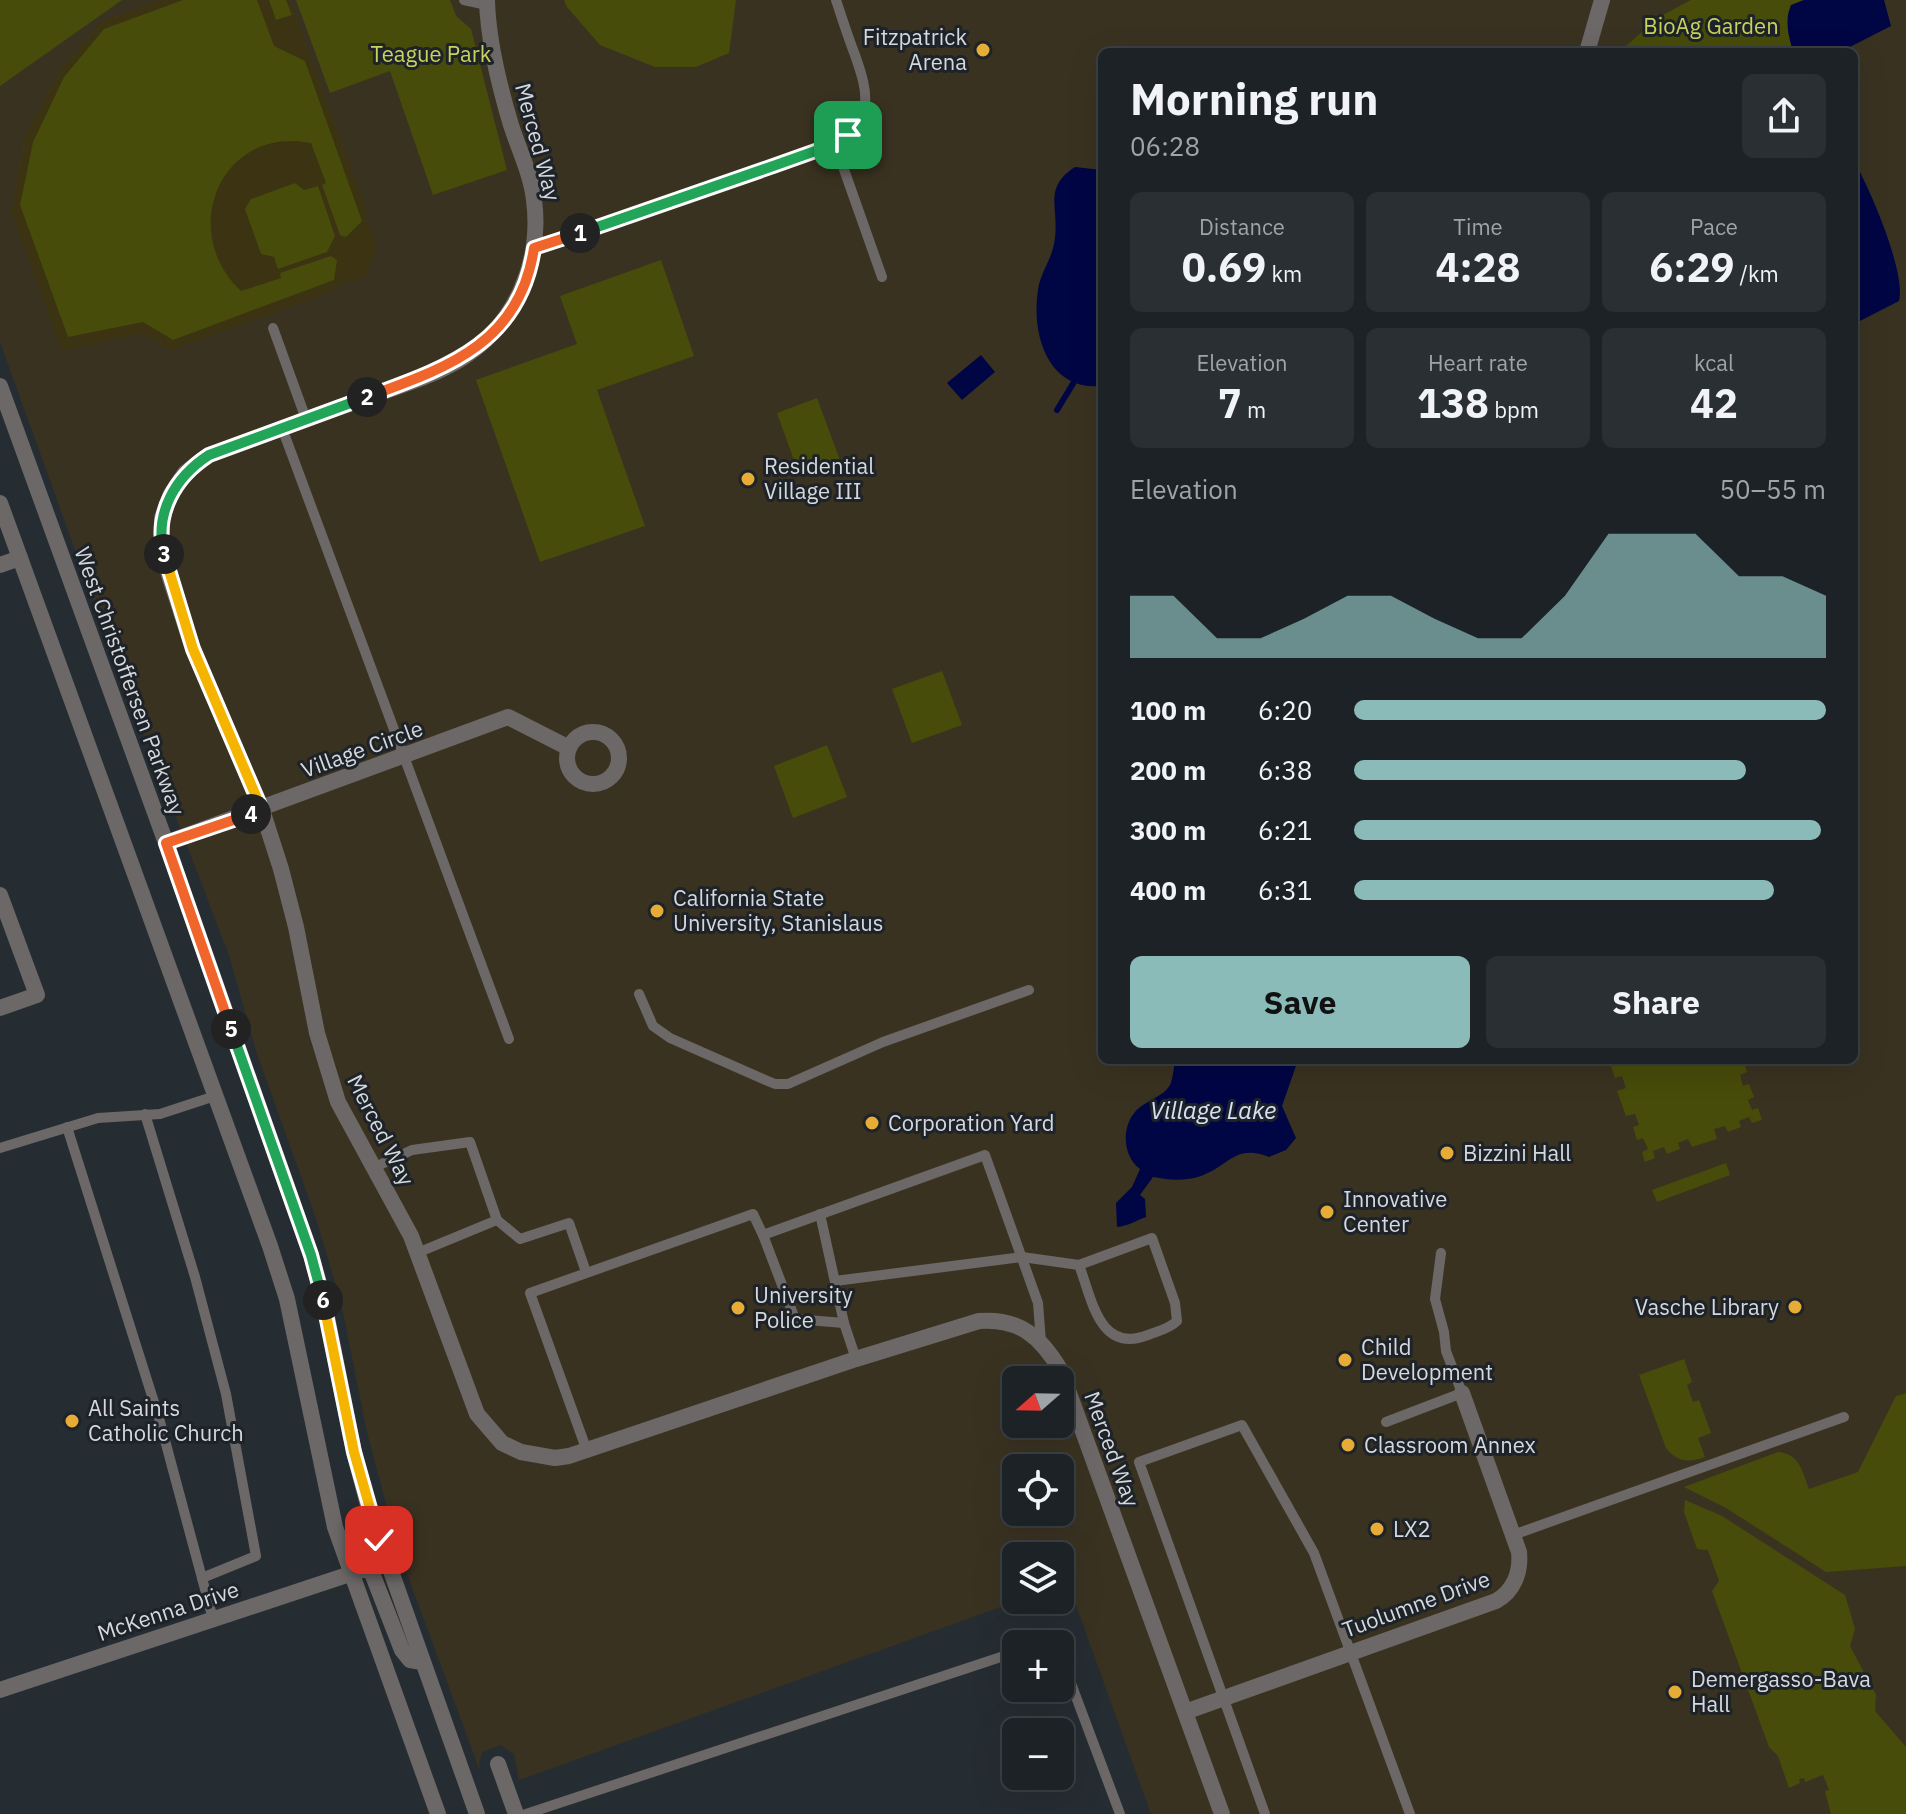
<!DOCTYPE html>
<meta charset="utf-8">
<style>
:root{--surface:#1c2226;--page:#292f32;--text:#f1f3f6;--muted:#a0a4a7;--line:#3a3f43;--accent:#8bbbb9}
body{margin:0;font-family:"IBM Plex Sans",sans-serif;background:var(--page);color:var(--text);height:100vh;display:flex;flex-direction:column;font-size:30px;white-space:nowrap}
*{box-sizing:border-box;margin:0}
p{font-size:26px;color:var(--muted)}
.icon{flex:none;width:44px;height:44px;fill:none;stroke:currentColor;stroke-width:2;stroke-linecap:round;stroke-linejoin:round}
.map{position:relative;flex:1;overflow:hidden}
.details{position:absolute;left:1098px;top:48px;width:760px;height:1016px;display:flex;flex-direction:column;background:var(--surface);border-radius:12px;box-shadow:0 8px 32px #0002,0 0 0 2px var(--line)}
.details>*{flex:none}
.needle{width:52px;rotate:250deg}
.controls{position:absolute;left:1002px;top:1366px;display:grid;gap:16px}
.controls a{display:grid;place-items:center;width:72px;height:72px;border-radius:12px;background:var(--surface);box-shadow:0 8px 32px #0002,0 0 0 2px var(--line);font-size:40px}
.pin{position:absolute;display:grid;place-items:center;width:68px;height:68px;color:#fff;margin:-34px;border-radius:16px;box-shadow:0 4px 12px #0006}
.km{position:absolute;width:40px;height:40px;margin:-20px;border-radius:50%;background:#222;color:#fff;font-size:22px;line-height:40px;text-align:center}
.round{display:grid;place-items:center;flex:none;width:84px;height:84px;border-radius:12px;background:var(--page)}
.head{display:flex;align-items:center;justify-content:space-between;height:136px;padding:0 32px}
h1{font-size:44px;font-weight:700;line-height:60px}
.metrics{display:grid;grid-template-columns:repeat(3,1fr);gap:12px;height:136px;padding:8px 32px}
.metrics div{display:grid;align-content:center;border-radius:12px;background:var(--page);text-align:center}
.metrics b{font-size:40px;font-weight:700}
.metrics small{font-size:22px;font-weight:400}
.metrics p{font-size:22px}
.chart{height:224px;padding:16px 32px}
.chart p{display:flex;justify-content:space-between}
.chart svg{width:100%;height:144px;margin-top:8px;fill:var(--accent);opacity:.7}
.cta{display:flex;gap:16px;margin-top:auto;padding:16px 32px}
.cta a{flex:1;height:92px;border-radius:12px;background:var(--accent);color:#111;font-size:32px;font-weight:700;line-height:92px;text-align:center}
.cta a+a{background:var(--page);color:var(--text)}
ul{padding:0 32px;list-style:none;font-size:26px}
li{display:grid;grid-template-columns:128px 96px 1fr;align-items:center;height:60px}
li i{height:20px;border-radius:10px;background:var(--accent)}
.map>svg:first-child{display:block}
</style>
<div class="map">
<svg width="1906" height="1814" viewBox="0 0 1906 1814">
<rect width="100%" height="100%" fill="#262d32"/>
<!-- education -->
<path fill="#3a3221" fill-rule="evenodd" d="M0,0H1906V1814H1151L1068,1583L1060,1586V1556H1016V1600H1020L519,1780L514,1754L500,1745L483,1752L479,1762L480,1771L399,1552L367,1432L341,1302L316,1218L257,1054L229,955L99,616L0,342ZM1102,52H1854V1060H1102ZM1016,1380H1060V1424H1016ZM1016,1468H1060V1512H1016Z"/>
<!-- green -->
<g fill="#474c0a">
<polygon points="0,0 122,0 0,86"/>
<polygon points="161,0 289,0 367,212 364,213 377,248 365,276 333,287 334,290 171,350 143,333 62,350 12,211 25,137 60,71 102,22"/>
<polygon points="296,0 450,0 456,16 471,29 507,170 433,195 390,71 330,93"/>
<polygon points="564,0 736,0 729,53 696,67 655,67 600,45 567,7"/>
<polygon points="1691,0 1804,0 1800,1 1788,13 1788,32 1793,52 1619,52 1659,17"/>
<polygon points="661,260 694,356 597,390 645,526 540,562 476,380 577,344 560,296"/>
<polygon points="817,398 841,463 800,477 777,413"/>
<polygon points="942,671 962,725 912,743 892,689"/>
<polygon points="827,745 847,797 793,818 774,766"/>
<polygon points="1616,1060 1743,1060 1747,1072 1740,1075 1743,1086 1749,1084 1754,1097 1748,1100 1752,1110 1758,1108 1762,1120 1752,1123 1749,1117 1739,1121 1741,1127 1728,1132 1725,1126 1714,1129 1717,1139 1692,1147 1688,1139 1678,1143 1680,1149 1667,1154 1664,1147 1653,1151 1655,1158 1645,1162 1642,1152 1648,1149 1643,1138 1637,1140 1633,1127 1639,1125 1635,1114 1626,1116 1617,1091 1626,1088 1622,1076 1615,1078 1611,1066 1617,1064"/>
<polygon points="1726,1163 1730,1175 1657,1202 1652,1190"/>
<path d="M1684,1359L1692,1382L1687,1385L1693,1402L1699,1400L1711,1433L1698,1438L1705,1457C1689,1463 1677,1462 1666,1448L1639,1375Z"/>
<path d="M1906,1393V1566L1826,1572L1726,1508L1684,1487L1778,1452C1800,1454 1802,1471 1809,1489L1858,1472L1896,1396Z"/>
<polygon points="1685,1500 1722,1516 1845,1595 1855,1629 1850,1646 1876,1695 1875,1711 1906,1747 1906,1814 1831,1814 1825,1791 1829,1790 1823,1775 1805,1782 1804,1778 1799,1779 1800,1783 1789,1788 1778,1756 1769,1747 1712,1591 1719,1581 1708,1550 1697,1549 1684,1512"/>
</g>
<!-- sand -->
<path fill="#3b3312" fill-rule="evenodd" d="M161,0H183L104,29L64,77L33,142L20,205L68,337L143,322L173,340L334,280L337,260L331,256L280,273L281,278L241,291C177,231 221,125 311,143L326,183L322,185L340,235L346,237L362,221L305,61L274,46L257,0H269L276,20L292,15L286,0H289L367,212L364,213L377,248L365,276L333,287L334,290L171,350L143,333L62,350L12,211L25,137L60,71L102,22ZM295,183L304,190L318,186L335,236L327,252L278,269L274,257L261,254L245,209L251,199Z"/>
<!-- water -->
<g fill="#000544">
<path d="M1804,0H1884L1891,26L1840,52H1793C1789,36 1784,21 1791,5Z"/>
<path d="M1854,161C1870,189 1906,272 1899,301L1854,324Z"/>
<path d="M1075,167L1102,170V386C1048,391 1031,335 1038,290C1040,274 1051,260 1054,244C1061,209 1041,189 1075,167Z"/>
<polygon points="981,355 995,372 962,400 947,383"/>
<path d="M1175,1060H1298L1282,1106L1296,1138L1286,1150L1269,1157C1234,1143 1228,1168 1198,1177C1183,1181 1169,1180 1153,1177L1140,1195L1145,1199L1146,1217C1135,1221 1128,1226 1117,1227L1116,1203L1132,1187L1140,1169C1123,1157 1121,1128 1135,1112C1144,1101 1162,1098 1170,1085C1173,1078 1174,1067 1175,1060Z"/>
</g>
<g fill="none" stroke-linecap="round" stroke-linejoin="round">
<!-- stream -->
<polyline stroke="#000544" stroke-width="6" points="1057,410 1074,382"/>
<!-- service -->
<g stroke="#6c6867" stroke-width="10">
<polyline points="464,0 487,5"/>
<path d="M835,144C874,117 869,95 855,55C848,37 842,18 836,0"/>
<polyline points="534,248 835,144 882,277"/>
<polyline points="273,328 306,419"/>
<polyline points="282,428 509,1039"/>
<polyline points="639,994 653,1026 670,1038 763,1079 775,1084 788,1084 883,1042 1029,990"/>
<polyline points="145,1114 195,1277 226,1394 256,1556 202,1578"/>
<polyline points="67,1127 159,1418 213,1619"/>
<polyline points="0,1148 98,1118 160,1114 215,1096"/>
<polyline points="375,1167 412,1150 470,1142 497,1220 520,1239 569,1223 586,1272"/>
<polyline points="820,1214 844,1323 856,1359"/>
<polyline points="417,1253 497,1220"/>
<path d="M835,1281L1022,1257L1079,1265C1092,1299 1099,1354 1148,1335C1158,1331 1169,1329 1177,1321L1175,1303L1152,1238L1079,1265"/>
<polyline points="844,1323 795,1319 763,1235 985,1155 1038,1303 1041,1342"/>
<polyline points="1386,1422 1462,1393 1446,1351 1444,1332 1435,1299 1441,1253"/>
<polyline points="587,1451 530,1293 753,1214 763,1235"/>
<polyline points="1513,1535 1844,1417"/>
<polyline points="1041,1644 1048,1641 1051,1644"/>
<polyline points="1060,1654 1120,1814"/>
<polyline points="526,1814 1016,1652"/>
<polyline points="1265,1814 1139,1462 1242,1425 1314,1553 1410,1814"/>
</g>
<!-- minor -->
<g stroke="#6c6867" stroke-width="16">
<path d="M487,0C488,42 499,85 511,125C519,150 531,174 534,200C542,261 516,323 464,357C430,379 388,389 351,403C304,420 256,438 209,455L185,473L171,494L162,518V546L169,575L193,649L262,810L281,869L296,927L317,1033L338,1102L411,1236L477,1414L502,1443L521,1452L555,1458L569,1456L856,1359L979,1321C1020,1318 1041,1337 1061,1371L1222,1814"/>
<polyline points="1587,52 1602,0"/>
<polyline points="0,565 20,558"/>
<circle cx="593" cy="758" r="26"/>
<polyline points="166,843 508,717 569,748"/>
<polyline points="0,895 37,995 0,1008"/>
<polyline points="0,1690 350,1574"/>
<path d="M1185,1712L1496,1601C1514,1591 1521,1572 1519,1552L1462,1393"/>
<polyline points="498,1764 516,1814"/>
</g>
<!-- tertiary -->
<g stroke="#6c6867" stroke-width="16">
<polyline points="0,386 166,843 311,1255 323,1297 354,1452 369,1509 477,1814"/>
<polyline points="0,503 270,1246 287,1299 335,1527 438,1814"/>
<polyline points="350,1574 365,1569 372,1573 402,1650 410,1660 422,1662"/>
</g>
</g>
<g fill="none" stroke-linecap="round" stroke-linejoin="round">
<defs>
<polyline id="split-1" points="580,233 776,165 835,144 848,135"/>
<path id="split-2" d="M367,397C446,368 520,344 534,248L580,233"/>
<path id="split-3" d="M164,554C154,513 175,477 209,455L367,397"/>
<polyline id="split-4" points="164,554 193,649 262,810 251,814"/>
<polyline id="split-5" points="231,1029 166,843 251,814"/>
<polyline id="split-6" points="231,1029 311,1255 323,1300"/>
<polyline id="split-7" points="323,1300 354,1452 379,1540"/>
</defs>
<!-- split-1 casing -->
<use href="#split-1" stroke="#fff" stroke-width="16"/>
<!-- split-2 casing -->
<use href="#split-2" stroke="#fff" stroke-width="16"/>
<!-- split-3 casing -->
<use href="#split-3" stroke="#fff" stroke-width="16"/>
<!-- split-4 casing -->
<use href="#split-4" stroke="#fff" stroke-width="16"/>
<!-- split-5 casing -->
<use href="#split-5" stroke="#fff" stroke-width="16"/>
<!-- split-6 casing -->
<use href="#split-6" stroke="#fff" stroke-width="16"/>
<!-- split-7 casing -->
<use href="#split-7" stroke="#fff" stroke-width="16"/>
<!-- split-1 -->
<use href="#split-1" stroke="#22a559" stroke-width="10"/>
<!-- split-2 -->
<use href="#split-2" stroke="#f0652b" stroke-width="10"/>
<!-- split-3 -->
<use href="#split-3" stroke="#22a559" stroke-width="10"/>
<!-- split-4 -->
<use href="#split-4" stroke="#f5b400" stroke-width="10"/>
<!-- split-5 -->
<use href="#split-5" stroke="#f0652b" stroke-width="10"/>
<!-- split-6 -->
<use href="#split-6" stroke="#22a559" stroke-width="10"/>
<!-- split-7 -->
<use href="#split-7" stroke="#f5b400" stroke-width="10"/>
</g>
<!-- markers -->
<g fill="#e7ac36" stroke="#1d2328" stroke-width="3">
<circle cx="983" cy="50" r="8"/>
<circle cx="748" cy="479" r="8"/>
<circle cx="657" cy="911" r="8"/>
<circle cx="872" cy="1123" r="8"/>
<circle cx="1447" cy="1153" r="8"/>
<circle cx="1327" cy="1212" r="8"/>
<circle cx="1795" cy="1307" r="8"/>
<circle cx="738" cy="1308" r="8"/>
<circle cx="1345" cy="1360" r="8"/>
<circle cx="72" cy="1421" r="8"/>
<circle cx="1348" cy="1445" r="8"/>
<circle cx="1377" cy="1529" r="8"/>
<circle cx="1675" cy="1692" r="8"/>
</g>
<g text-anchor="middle" stroke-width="6" stroke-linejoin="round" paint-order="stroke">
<!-- park labels -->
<g font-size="22" fill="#c9d35a" stroke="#1d2328">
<text x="1711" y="34">BioAg Garden</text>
<text x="431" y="62">Teague Park</text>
</g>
<!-- poi labels -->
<g font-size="22" fill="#d5d9dd" stroke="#1d2328" text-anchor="start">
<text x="967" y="45" text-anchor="end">Fitzpatrick<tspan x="967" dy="25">Arena</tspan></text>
<text x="764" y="474">Residential<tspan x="764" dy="25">Village III</tspan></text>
<text x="673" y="906">California State<tspan x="673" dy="25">University, Stanislaus</tspan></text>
<text x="888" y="1131">Corporation Yard</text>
<text x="1463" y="1161">Bizzini Hall</text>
<text x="1343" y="1207">Innovative<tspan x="1343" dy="25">Center</tspan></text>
<text x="754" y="1303">University<tspan x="754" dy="25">Police</tspan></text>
<text x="1779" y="1315" text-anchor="end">Vasche Library</text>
<text x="1361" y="1355">Child<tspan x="1361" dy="25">Development</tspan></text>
<text x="88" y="1416">All Saints<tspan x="88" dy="25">Catholic Church</tspan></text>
<text x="1364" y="1453">Classroom Annex</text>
<text x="1393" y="1537">LX2</text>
<text x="1691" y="1687">Demergasso-Bava<tspan x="1691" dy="25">Hall</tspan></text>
</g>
<!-- street labels -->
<g font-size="22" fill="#d5d9dd" stroke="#1d2328">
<text transform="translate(538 142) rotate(75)" y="8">Merced Way</text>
<text transform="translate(130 681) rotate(70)" y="8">West Christoffersen Parkway</text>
<text transform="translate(362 749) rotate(-20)" y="8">Village Circle</text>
<text transform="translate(381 1130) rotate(63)" y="8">Merced Way</text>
<text transform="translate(1112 1449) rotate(70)" y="8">Merced Way</text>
<text transform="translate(1416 1604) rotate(-20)" y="8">Tuolumne Drive</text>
<text transform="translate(168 1611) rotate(-18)" y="8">McKenna Drive</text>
</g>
<!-- water labels -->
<g font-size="24" font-style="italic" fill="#d7e1f5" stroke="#1d2328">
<text x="1213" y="1119">Village Lake</text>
</g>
</g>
</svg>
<div class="controls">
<a><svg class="needle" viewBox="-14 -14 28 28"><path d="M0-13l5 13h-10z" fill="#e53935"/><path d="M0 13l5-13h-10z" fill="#a0a4a7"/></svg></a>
<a><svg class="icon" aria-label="locate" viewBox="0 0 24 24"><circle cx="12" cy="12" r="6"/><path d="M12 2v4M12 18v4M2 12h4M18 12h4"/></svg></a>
<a><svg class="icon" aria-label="layers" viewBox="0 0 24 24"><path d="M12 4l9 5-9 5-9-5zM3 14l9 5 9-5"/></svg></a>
<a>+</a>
<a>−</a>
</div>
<div class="pin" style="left:848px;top:135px;background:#1e9e55"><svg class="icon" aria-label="arrive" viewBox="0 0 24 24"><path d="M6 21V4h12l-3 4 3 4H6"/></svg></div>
<div class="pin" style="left:379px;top:1540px;background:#d93025"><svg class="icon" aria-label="check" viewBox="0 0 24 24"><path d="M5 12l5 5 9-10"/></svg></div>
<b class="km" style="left:580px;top:233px">1</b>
<b class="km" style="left:367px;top:397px">2</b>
<b class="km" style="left:164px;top:554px">3</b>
<b class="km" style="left:251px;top:814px">4</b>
<b class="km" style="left:231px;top:1029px">5</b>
<b class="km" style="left:323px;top:1300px">6</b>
<section class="details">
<div class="head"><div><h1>Morning run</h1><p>06:28</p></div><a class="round"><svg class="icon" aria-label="share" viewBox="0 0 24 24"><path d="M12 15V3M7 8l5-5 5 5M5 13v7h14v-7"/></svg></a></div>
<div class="metrics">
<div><p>Distance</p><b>0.69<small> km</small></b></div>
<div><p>Time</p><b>4:28</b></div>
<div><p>Pace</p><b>6:29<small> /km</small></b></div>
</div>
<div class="metrics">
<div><p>Elevation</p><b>7<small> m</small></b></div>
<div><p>Heart rate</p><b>138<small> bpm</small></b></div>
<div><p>kcal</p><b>42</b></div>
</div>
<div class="chart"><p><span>Elevation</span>50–55 m</p>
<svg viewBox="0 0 160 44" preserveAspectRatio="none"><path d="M0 44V25L10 25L20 38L30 38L40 32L50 25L60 25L70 32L80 38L90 38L100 25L110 6L120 6L130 6L140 19L150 19L160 25V44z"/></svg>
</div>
<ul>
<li><b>100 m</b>6:20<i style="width:100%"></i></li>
<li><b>200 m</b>6:38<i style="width:83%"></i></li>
<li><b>300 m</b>6:21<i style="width:99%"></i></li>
<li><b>400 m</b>6:31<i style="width:89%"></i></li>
</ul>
<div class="cta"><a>Save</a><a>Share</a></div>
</section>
</div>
